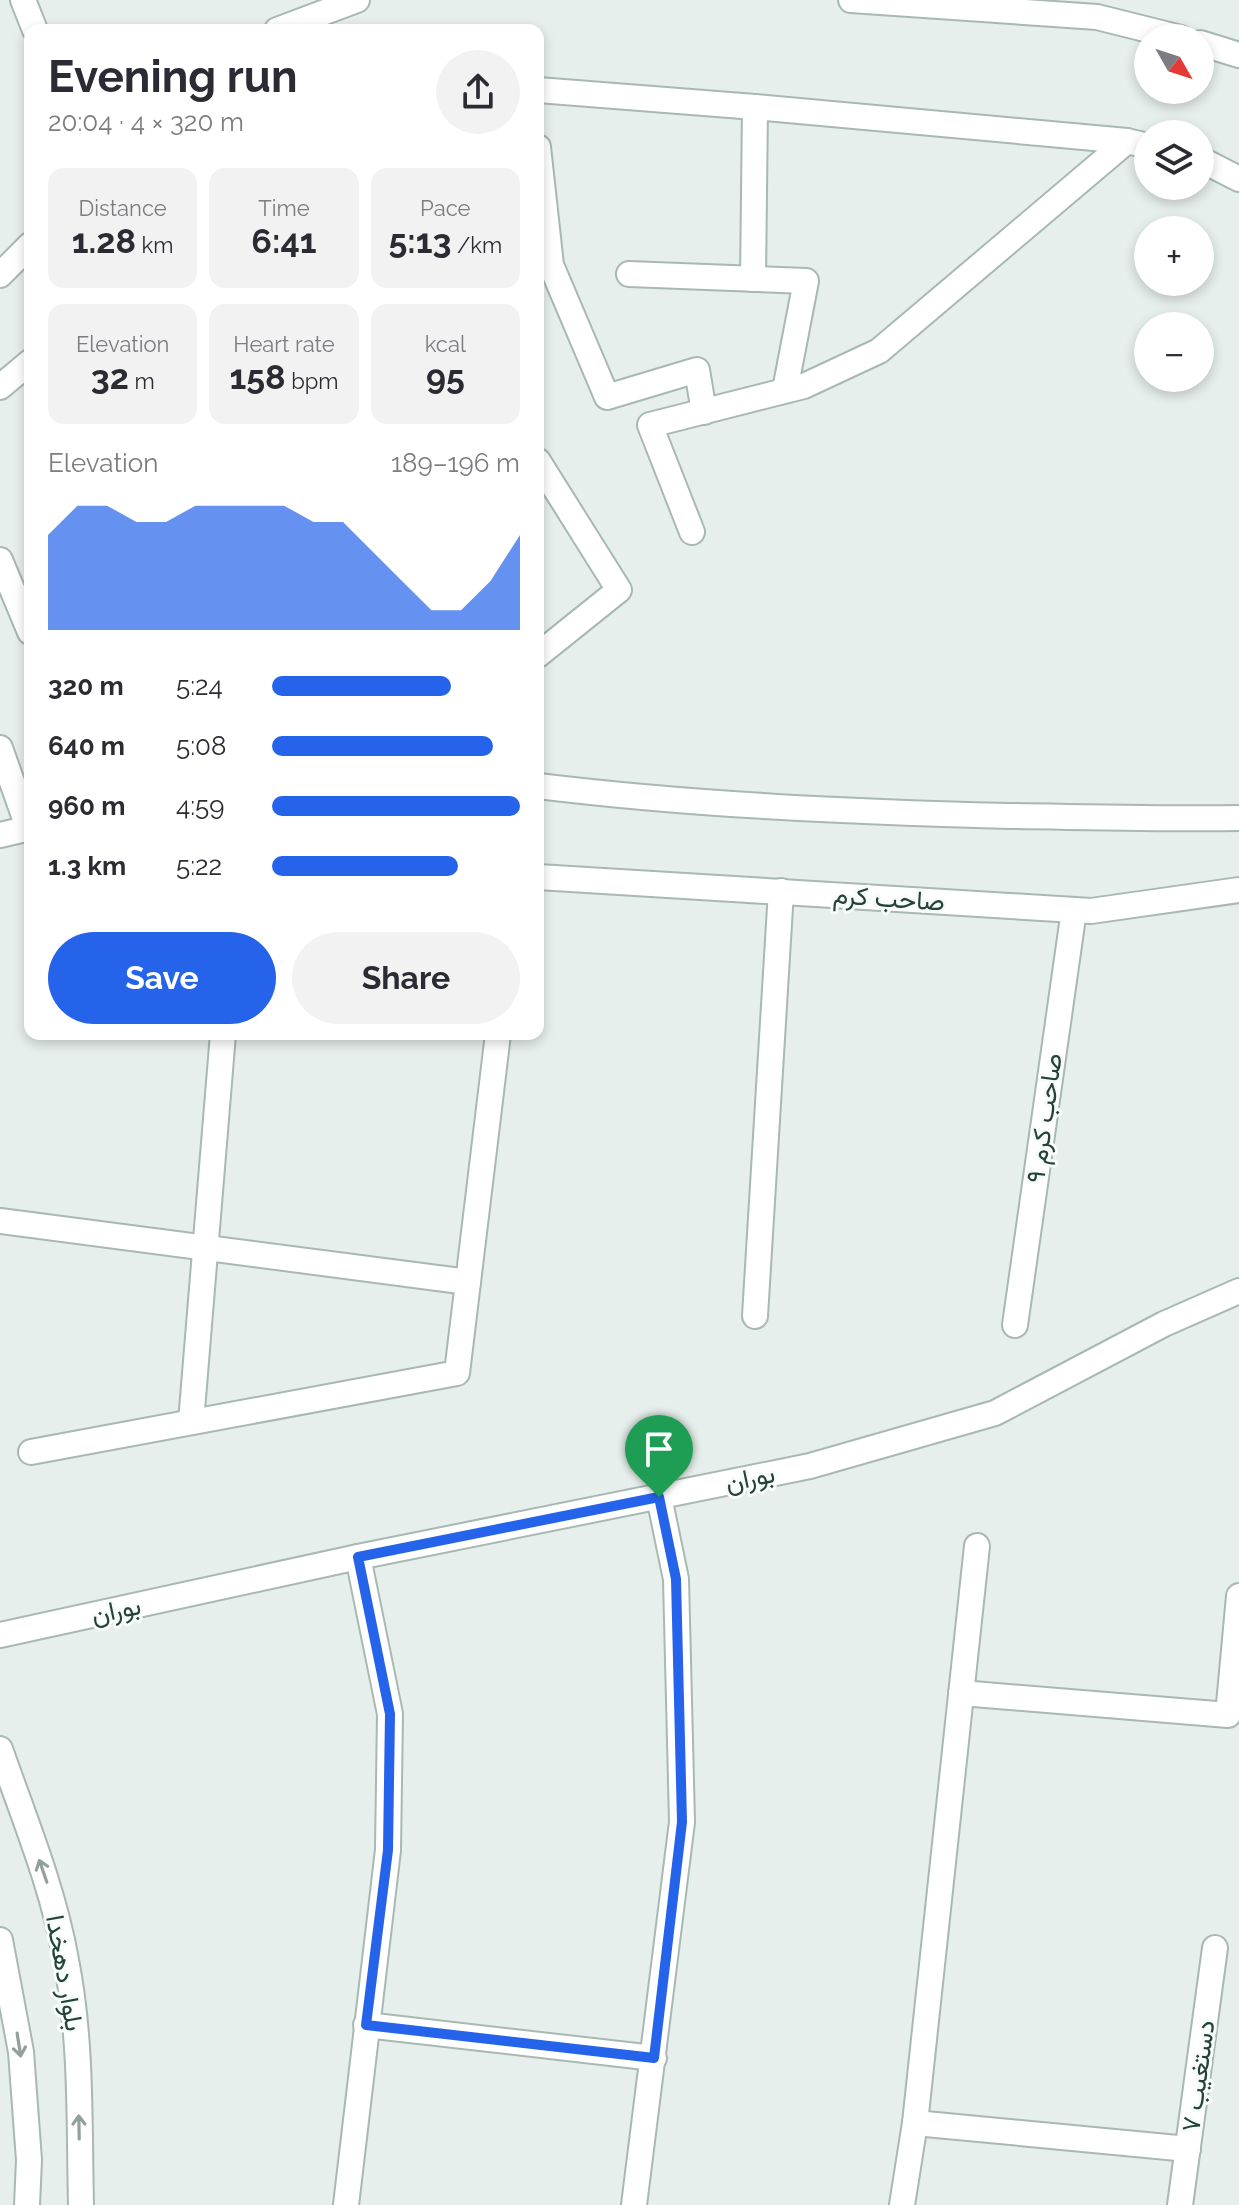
<!DOCTYPE html>
<meta charset="utf-8">
<style>
:root{--surface:#fff;--page:#f2f2f3;--text:#2b2b33;--muted:#7c7c81;--accent:#2563eb}
body{margin:0;font-family:Raleway,Vazirmatn,sans-serif;background:var(--page);color:var(--text);height:100vh;display:flex;flex-direction:column;font-size:30px;white-space:nowrap}
*{box-sizing:border-box;margin:0}
p{font-size:26px;color:var(--muted)}
.icon{flex:none;width:44px;height:44px;fill:none;stroke:currentColor;stroke-width:2;stroke-linecap:round;stroke-linejoin:round}
.map{position:relative;flex:1;overflow:hidden}
.panel{position:absolute;left:24px;top:24px;width:520px;height:1016px;display:flex;flex-direction:column;background:var(--surface);border-radius:16px;box-shadow:0 4px 12px #0003}
.panel>*{flex:none}
.needle{width:52px;rotate:129deg}
.buttons{position:absolute;left:1134px;top:24px;display:grid;gap:16px}
.buttons a{display:grid;place-items:center;width:80px;height:80px;border-radius:50%;background:var(--surface);box-shadow:0 4px 12px #0003;font-size:40px}
.pin{position:absolute;display:grid;place-items:center;width:68px;height:68px;color:#fff;margin:-82px -34px;border-radius:50% 50% 50% 0;rotate:-45deg;box-shadow:0 0 8px #0007}
.pin .icon{rotate:45deg}
.round{display:grid;place-items:center;flex:none;width:84px;height:84px;border-radius:42px;background:var(--page)}
.head{display:flex;align-items:center;justify-content:space-between;height:136px;padding:0 24px}
h1{font-size:44px;font-weight:700;line-height:60px}
.stats{display:grid;grid-template-columns:repeat(3,1fr);gap:12px;height:136px;padding:8px 24px}
.stats div{display:grid;align-content:center;border-radius:16px;background:var(--page);text-align:center}
.stats b{font-size:34px;font-weight:700}
.stats small{font-size:22px;font-weight:400}
.stats p{font-size:22px}
.chart{height:224px;padding:16px 24px}
.chart p{display:flex;justify-content:space-between}
.chart svg{width:100%;height:144px;margin-top:8px;fill:var(--accent);opacity:.7}
.button{display:flex;gap:16px;margin-top:auto;padding:16px 24px}
.button a{flex:1;height:92px;border-radius:48px;background:var(--accent);color:#fff;font-size:32px;font-weight:700;line-height:92px;text-align:center}
.button a+a{background:var(--page);color:var(--text)}
ul{padding:0 24px;list-style:none;font-size:26px}
li{display:grid;grid-template-columns:128px 96px 1fr;align-items:center;height:60px}
li i{height:20px;border-radius:10px;background:var(--accent)}
.map>svg:first-child{display:block}
</style>
<div class="map">
<svg width="1239" height="2205" viewBox="0 0 1239 2205">
<rect width="100%" height="100%" fill="#e6efeb"/>
<g fill="none" stroke-linecap="round" stroke-linejoin="round">
<defs>
<g id="minor">
<polyline points="23,0 35,30"/>
<polyline points="851,0 1097,17 1181,38"/>
<polyline points="277,30 357,0"/>
<polyline points="1200,43 1239,55"/>
<polyline points="538,90 755,107 1127,141 1148,146"/>
<polyline points="538,147 551,265 607,397 697,370 704,412"/>
<polyline points="1200,159 1239,179"/>
<polyline points="629,274 806,281 785,390"/>
<polyline points="0,275 30,245"/>
<polyline points="753,279 755,107"/>
<polyline points="0,387 30,362"/>
<polyline points="538,461 619,590 538,655"/>
<polyline points="692,532 650,425 804,386 879,351 1127,141"/>
<polyline points="0,560 30,632"/>
<polyline points="0,748 28,827"/>
<path d="M538,786C694,805 852,812 1009,816C1086,817 1162,819 1239,818"/>
<polyline points="0,835 30,828"/>
<polyline points="538,877 1091,911 1239,890"/>
<polyline points="0,1221 468,1282"/>
<polyline points="755,1316 781,891"/>
<polyline points="1015,1325 1074,910"/>
<polyline points="191,1422 223,1034"/>
<polyline points="31,1452 457,1373 498,1034"/>
<polyline points="0,1635 358,1557 810,1466 995,1413 1164,1324 1239,1291"/>
<polyline points="961,1693 1228,1715 1239,1596"/>
<path d="M0,1749C24,1818 53,1887 66,1960C82,2041 79,2123 81,2205"/>
<polyline points="0,1940 21,2052 29,2160 27,2205"/>
<polyline points="366,2025 654,2058"/>
<polyline points="915,2123 1188,2149"/>
<polyline points="346,2205 388,1850 390,1714 358,1557"/>
<polyline points="634,2205 682,1822 676,1579 659,1497"/>
<polyline points="902,2205 915,2123 977,1546"/>
<polyline points="1180,2205 1215,1948"/>
</g>
</defs>
<!-- minor casing -->
<use href="#minor" stroke="#a8b8b2" stroke-width="28"/>
<!-- minor -->
<use href="#minor" stroke="#fff" stroke-width="24"/>
</g>
<!-- one-way arrows -->
<defs><path id="oneway-shaft" d="M-6 0H5M1.5-3L5.5 0L1.5 3" fill="none" stroke-width="1.6" stroke-linecap="round" stroke-linejoin="round" transform="scale(2)"/></defs>
<g stroke="#92a09c">
<use href="#oneway-shaft" transform="translate(43 1871) rotate(-109)"/>
<use href="#oneway-shaft" transform="translate(19 2045) rotate(81)"/>
<use href="#oneway-shaft" transform="translate(79 2127) rotate(-91)"/>
</g>
<g fill="none" stroke-linecap="round" stroke-linejoin="round">
<defs>
<polygon id="route" points="659,1497 676,1579 682,1822 654,2058 366,2025 388,1850 390,1714 358,1557"/>
</defs>
<!-- route casing -->
<use href="#route" stroke="#fff" stroke-width="16"/>
<!-- route -->
<use href="#route" stroke="#2563eb" stroke-width="10"/>
</g>
<g text-anchor="middle" stroke-width="6" stroke-linejoin="round" paint-order="stroke">
<!-- street labels -->
<g font-size="26" fill="#24423a" stroke="#f7fbf9">
<text transform="translate(889 898) rotate(4)" y="9">صاحب کرم</text>
<text transform="translate(1044 1118) rotate(-82)" y="9">صاحب کرم ۹</text>
<text transform="translate(750 1478) rotate(-12)" y="9">بوران</text>
<text transform="translate(116 1610) rotate(-12)" y="9">بوران</text>
<text transform="translate(65 1973) rotate(80)" y="9">بلوار دهخدا</text>
<text transform="translate(1198 2076) rotate(-82)" y="9">دستغیب ۷</text>
</g>
</g>
</svg>
<div class="buttons">
<a><svg class="needle" viewBox="-14 -14 28 28"><path d="M0-13l5 13h-10z" fill="#e53935"/><path d="M0 13l5-13h-10z" fill="#7c7c81"/></svg></a>
<a><svg class="icon" aria-label="layers" viewBox="0 0 24 24"><path d="M12 4l9 5-9 5-9-5zM3 14l9 5 9-5"/></svg></a>
<a>+</a>
<a>−</a>
</div>
<div class="pin" style="left:659px;top:1497px;background:#1e9e55"><svg class="icon" aria-label="arrive" viewBox="0 0 24 24"><path d="M6 21V4h12l-3 4 3 4H6"/></svg></div>
<section class="panel">
<div class="head"><div><h1>Evening run</h1><p>20:04 · 4 × 320 m</p></div><a class="round"><svg class="icon" aria-label="share" viewBox="0 0 24 24"><path d="M12 15V3M7 8l5-5 5 5M5 13v7h14v-7"/></svg></a></div>
<div class="stats">
<div><p>Distance</p><b>1.28<small> km</small></b></div>
<div><p>Time</p><b>6:41</b></div>
<div><p>Pace</p><b>5:13<small> /km</small></b></div>
</div>
<div class="stats">
<div><p>Elevation</p><b>32<small> m</small></b></div>
<div><p>Heart rate</p><b>158<small> bpm</small></b></div>
<div><p>kcal</p><b>95</b></div>
</div>
<div class="chart"><p><span>Elevation</span>189–196 m</p>
<svg viewBox="0 0 160 44" preserveAspectRatio="none"><path d="M0 44V15L10 6L20 6L30 11L40 11L50 6L60 6L70 6L80 6L90 11L100 11L110 20L120 29L130 38L140 38L150 29L160 15V44z"/></svg>
</div>
<ul>
<li><b>320 m</b>5:24<i style="width:72%"></i></li>
<li><b>640 m</b>5:08<i style="width:89%"></i></li>
<li><b>960 m</b>4:59<i style="width:100%"></i></li>
<li><b>1.3 km</b>5:22<i style="width:75%"></i></li>
</ul>
<div class="button"><a>Save</a><a>Share</a></div>
</section>
</div>
